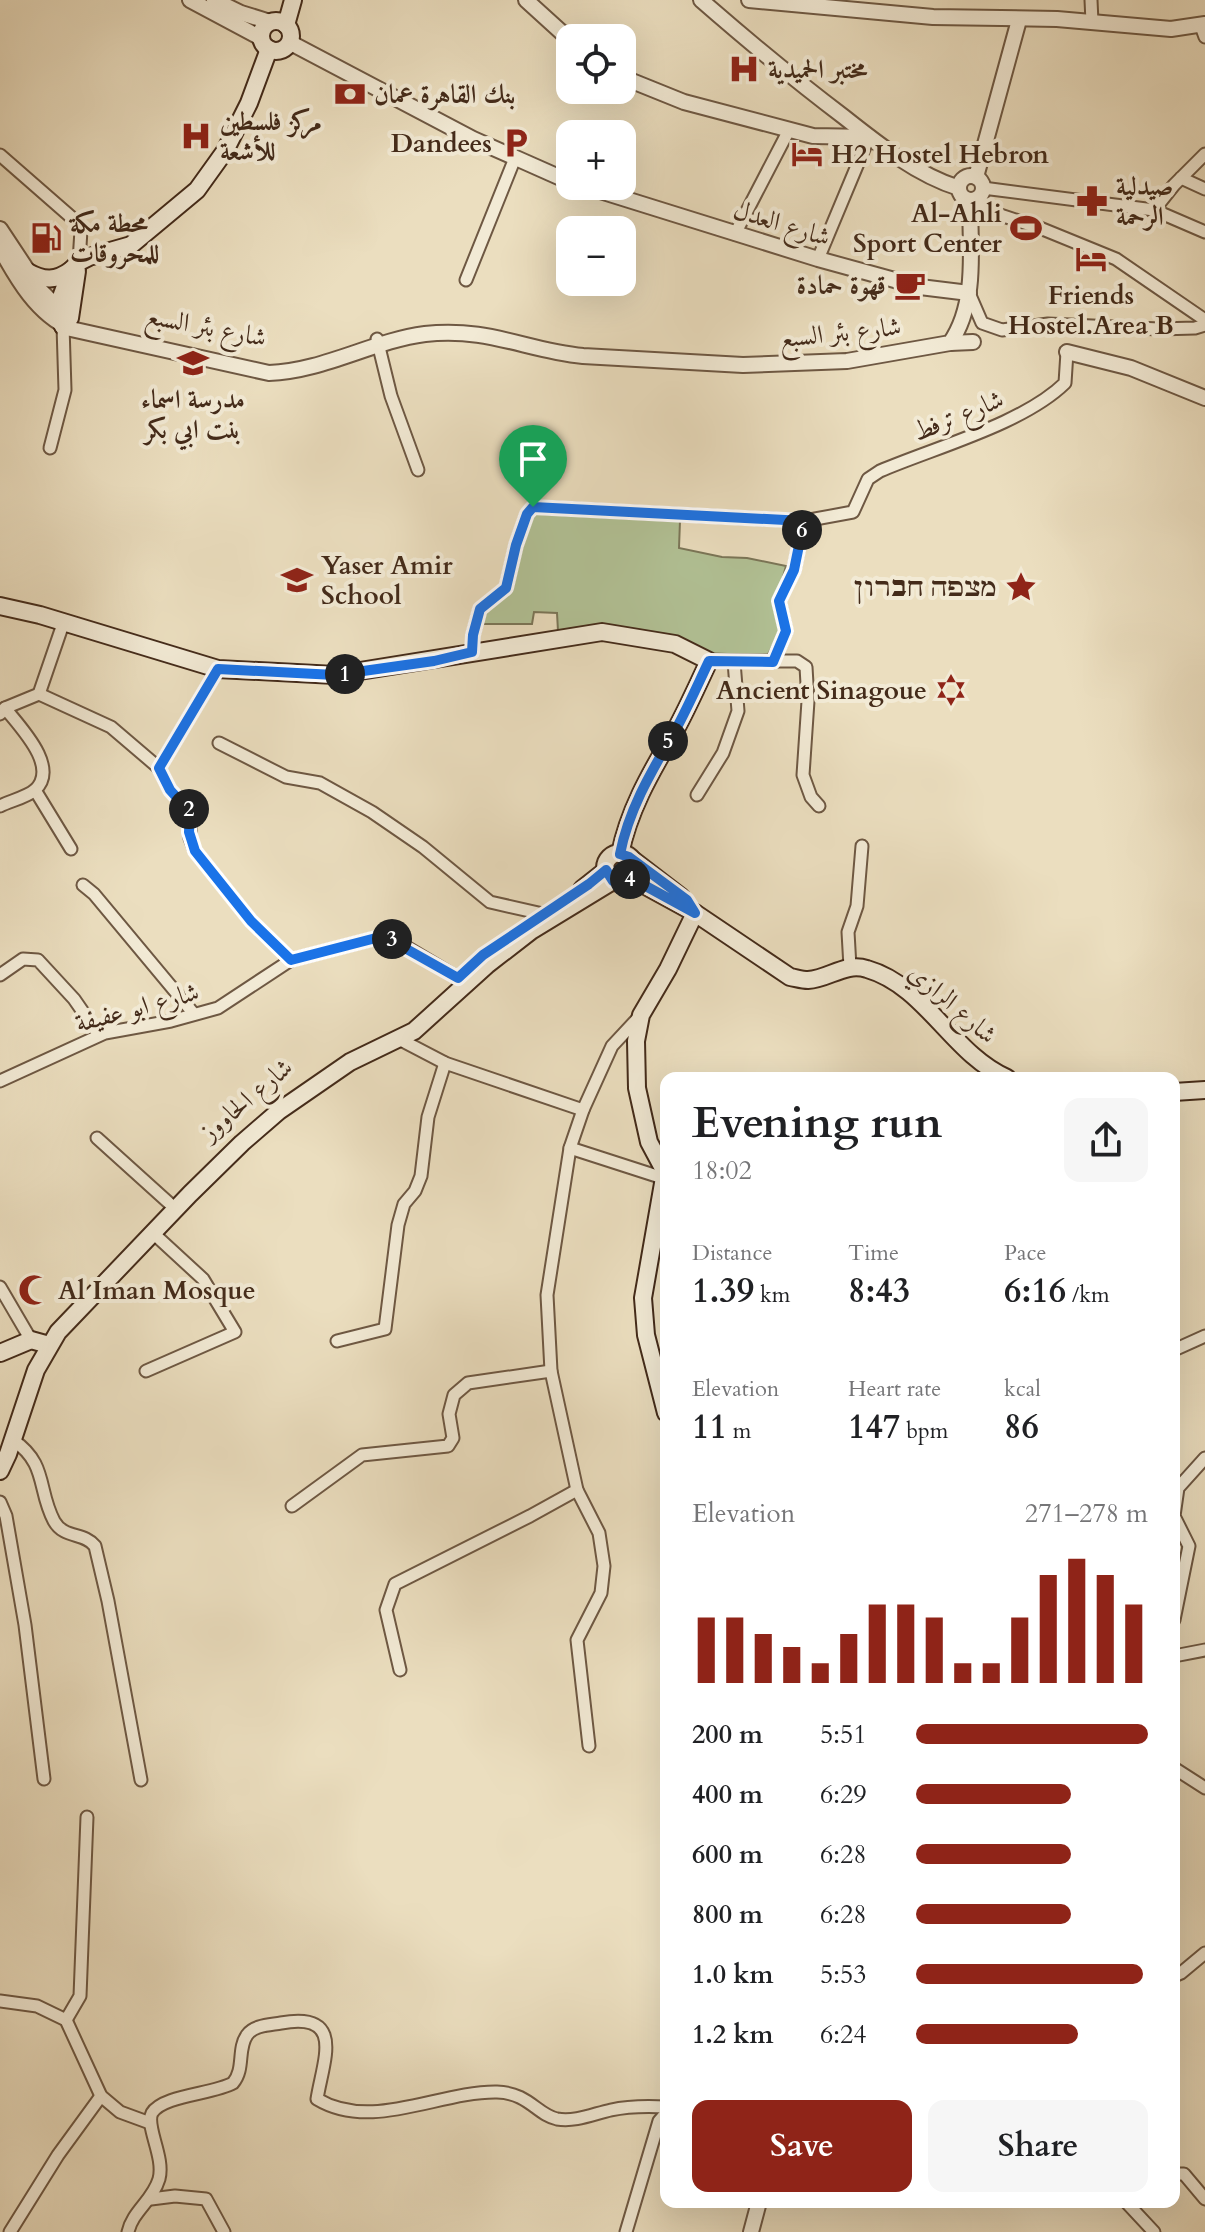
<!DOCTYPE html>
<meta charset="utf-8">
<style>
:root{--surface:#fff;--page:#f6f6f6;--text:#202124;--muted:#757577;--accent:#8f2418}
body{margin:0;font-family:Cardo,Amiri,"Frank Ruhl Libre",serif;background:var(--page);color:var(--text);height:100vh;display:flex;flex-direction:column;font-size:30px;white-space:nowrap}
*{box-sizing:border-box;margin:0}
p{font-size:26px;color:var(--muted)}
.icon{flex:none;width:44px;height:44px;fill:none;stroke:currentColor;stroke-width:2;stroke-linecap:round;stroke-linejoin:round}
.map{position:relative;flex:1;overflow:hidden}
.sheet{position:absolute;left:660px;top:1072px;width:520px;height:1136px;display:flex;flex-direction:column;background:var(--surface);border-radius:16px;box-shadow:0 8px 32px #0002}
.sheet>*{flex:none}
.tools{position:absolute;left:556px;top:24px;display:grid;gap:16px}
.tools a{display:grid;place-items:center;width:80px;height:80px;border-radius:16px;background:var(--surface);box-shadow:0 8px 32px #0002;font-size:40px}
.pin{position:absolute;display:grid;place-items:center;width:68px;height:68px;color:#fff;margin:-82px -34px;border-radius:50% 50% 50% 0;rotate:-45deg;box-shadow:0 0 8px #0007}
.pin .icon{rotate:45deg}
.km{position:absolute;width:40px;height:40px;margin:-20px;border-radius:50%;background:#222;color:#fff;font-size:22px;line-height:40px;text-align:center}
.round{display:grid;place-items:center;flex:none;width:84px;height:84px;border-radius:16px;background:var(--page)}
.head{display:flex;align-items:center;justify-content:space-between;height:136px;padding:0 32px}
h1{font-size:44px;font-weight:700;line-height:60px}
.stats{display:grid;grid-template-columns:repeat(3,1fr);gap:12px;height:136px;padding:8px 32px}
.stats div{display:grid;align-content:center}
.stats b{font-size:34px;font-weight:700}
.stats small{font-size:22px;font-weight:400}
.stats p{font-size:22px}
.chart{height:224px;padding:16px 32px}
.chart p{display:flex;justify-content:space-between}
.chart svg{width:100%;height:144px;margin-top:8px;stroke:var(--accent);stroke-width:6}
.primary-button{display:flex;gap:16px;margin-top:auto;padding:16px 32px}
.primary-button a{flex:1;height:92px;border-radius:16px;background:var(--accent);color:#fff;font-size:32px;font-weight:700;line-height:92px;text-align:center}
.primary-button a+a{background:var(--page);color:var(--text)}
ul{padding:0 32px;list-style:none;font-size:26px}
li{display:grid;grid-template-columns:128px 96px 1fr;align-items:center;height:60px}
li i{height:20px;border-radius:10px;background:var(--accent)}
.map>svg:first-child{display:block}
</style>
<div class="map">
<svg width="1205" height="2232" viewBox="0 0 1205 2232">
<rect width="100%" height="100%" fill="#ebdebf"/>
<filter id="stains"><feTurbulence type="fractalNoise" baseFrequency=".0025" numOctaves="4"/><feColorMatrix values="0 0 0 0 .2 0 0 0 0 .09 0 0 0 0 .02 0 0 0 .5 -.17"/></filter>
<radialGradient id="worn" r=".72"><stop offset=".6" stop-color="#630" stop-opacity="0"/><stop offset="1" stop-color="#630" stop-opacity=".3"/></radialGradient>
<!-- green -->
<polygon fill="#b2c296" stroke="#7b7658" stroke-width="2" points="553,511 680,521 679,548 722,557 747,558 786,566 774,609 781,631 767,656 706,653 613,627 558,631 557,613 534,612 532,624 480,624 489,608 509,593 524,529 536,514"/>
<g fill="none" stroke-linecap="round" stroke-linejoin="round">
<defs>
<g id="minor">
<polyline points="1091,0 1092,22"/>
<polyline points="1201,26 1205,37"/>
<polyline points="0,155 79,224 81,230 79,262"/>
<polyline points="1181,178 1205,189"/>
<polyline points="983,188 1154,210 1205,232"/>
<polyline points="973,200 982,209 1040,228 1116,259 1205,320"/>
<polyline points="1154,210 1174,185 1205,154"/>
<polyline points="735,234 789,130"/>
<polyline points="818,259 869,137"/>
<polyline points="466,280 515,158"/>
<polyline points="969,293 982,323 1002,330 1048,324 1159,329 1195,328 1205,325"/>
<polyline points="377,339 391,396 418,470"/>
<polyline points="50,448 65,390 63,326"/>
<path d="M472,652L473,635L480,609L506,588L516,545L527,514L533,507L804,521L853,512L868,479L880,471C936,447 1023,424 1065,383L1067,352"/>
<polyline points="709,661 797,661 806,667 808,701 803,775 811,797 819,806"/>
<polyline points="773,662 786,631 779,601 794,570 804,521"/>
<polyline points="39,694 111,727 159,768 170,790 190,812 190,838 195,851 251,921 291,960"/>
<polyline points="0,714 5,708 39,694 63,624"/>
<polyline points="219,743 286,777 320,783 372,812 423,847 490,902 543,914"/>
<polyline points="159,768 218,669"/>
<polyline points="35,790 71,849"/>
<polyline points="697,795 723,753 738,711 734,662"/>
<path d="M0,806C10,801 27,797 35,790C60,767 20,727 5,708"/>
<polyline points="83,885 94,894 194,1014"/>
<polyline points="850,967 848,932 857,906 862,846"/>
<polyline points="0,975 23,959 38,960 74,999 99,1035"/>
<polyline points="399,1039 445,1063 583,1110"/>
<polyline points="0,1081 105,1033 171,1021 218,1008 291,960 376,938 393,939 458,978"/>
<polyline points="97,1138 169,1203"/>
<polyline points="570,1148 663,1178"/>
<polyline points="0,1287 31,1340"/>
<polyline points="337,1341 385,1329 398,1225 404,1204 415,1191 421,1176 428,1117 445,1063"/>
<polyline points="1174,1350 1205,1336"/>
<polyline points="146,1371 235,1332 203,1279 153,1233"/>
<path d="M13,1440C48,1464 37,1489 54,1521C64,1539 84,1532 95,1546L108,1601L141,1780"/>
<polyline points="0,1502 6,1516 25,1625 44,1779"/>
<polyline points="292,1506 362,1455 448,1446 453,1438 449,1414 454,1395 468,1383 551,1371"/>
<polyline points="1174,1620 1189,1546 1174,1516 1178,1488 1205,1458"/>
<polyline points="1174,1656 1205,1650"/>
<polyline points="400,1670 386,1610 395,1584 530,1516 577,1490"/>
<polyline points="589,1746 577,1640 601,1593 604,1566 599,1533 577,1490 551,1371 547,1295 570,1148 583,1110 612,1046 640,1016"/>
<polyline points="1174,1768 1205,1788"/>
<polyline points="1174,1976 1181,1973 1205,1953"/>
<polyline points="0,2001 37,2006 66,2020 101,2096 120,2112 150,2123"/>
<polyline points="66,2020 80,1996 87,1817"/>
<polyline points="1174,2174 1184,2174 1205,2199"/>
<polyline points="151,2199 175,2196 206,2199 224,2232"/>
<polyline points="1126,2202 1154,2232"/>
<polyline points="10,2232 58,2155 101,2096"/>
<path d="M128,2232C132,2212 153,2200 159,2179C165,2157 145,2126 152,2113C163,2095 214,2094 233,2083C245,2069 237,2049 247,2035C254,2025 270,2025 281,2023C346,2011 323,2061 317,2099C372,2132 439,2091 497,2092C529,2093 537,2115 557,2119C576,2122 593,2114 611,2110C629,2106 647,2106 666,2107"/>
<polyline points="626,2232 659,2121 666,2113"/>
</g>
<g id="tertiary">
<polyline points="190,0 261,38"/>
<polyline points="214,0 241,13 270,22"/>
<polyline points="526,0 570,40"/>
<path d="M701,0C748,41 795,80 844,117C878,144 917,175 959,188"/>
<polyline points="749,0 933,17 1057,19 1171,29 1205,24"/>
<polyline points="289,42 473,139 570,182"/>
<polyline points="622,77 684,102 813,136 869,137"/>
<circle cx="971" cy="188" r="12"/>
<polyline points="976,177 1019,20"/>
<polyline points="584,186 818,259 920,287 969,293"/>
<polyline points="0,229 41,291 64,314"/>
<path d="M0,248C17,279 37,314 71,329L269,373C324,371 372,341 425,334C488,327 525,350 583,356L743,365L847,361L950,343C978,303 970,246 970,200"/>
<polyline points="950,343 973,342"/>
<polyline points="1067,352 1131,368 1205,398"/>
<polyline points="751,2232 759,2202"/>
</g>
<g id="secondary">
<circle cx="276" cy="36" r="15"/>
<polyline points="286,25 293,0"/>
<path d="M28,272C44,281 56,281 71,270"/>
<polyline points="63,326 57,308 71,270 79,262 89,257 131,245 197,190 225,151 249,103 269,49"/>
<polyline points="63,326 70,318 77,271"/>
<path d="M0,606L40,615L218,669L335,675L602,632L675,644L709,661C698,684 688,707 676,729C653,769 629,808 620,854"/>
<circle cx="620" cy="868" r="15"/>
<polyline points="633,860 681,897"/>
<path d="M631,878L695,913L790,977C796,978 802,980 808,980C829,979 845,962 867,969C926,986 952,1054 1007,1078"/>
<polyline points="582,889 606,870"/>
<polyline points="1174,1092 1205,1090"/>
<polyline points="0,1353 31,1340 49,1345"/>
<polyline points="666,1413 646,1335 643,1298 665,1172 649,1142 637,1088 636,1041 641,1015 668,969 695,913"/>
<polyline points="0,1471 8,1454 36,1370 58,1332 190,1194 242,1143 279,1111 350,1062 414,1031 487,965 531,931 613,881"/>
</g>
</defs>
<!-- minor casing -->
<use href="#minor" stroke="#6e5843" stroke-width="15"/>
<!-- tertiary casing -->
<use href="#tertiary" stroke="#6e5843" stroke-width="18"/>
<!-- secondary casing -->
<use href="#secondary" stroke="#442b1a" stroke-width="20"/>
<!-- minor -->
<use href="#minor" stroke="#f2ead5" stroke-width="11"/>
<!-- tertiary -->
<use href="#tertiary" stroke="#f2ead5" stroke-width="14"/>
<!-- secondary -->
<use href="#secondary" stroke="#f2ead5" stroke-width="16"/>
</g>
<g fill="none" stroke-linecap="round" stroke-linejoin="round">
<defs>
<path id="route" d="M533,507L804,521L794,570L779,601L786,631L773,662L709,661C698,684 688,707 676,729C653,769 629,808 620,854L629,857L687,900L695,913L631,878L623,883L613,881L606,870L589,884L483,955L458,978L387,938H376L291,960L251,921L195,851L189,832L190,812L170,790L159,768L218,669L335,675L434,661L472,652L473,635L480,609L506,588L516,545L527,514Z"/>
</defs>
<!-- route casing -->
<use href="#route" stroke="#fff" stroke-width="16"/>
<!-- route -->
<use href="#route" stroke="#1a73e8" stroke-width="10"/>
</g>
<!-- icons -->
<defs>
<symbol id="hospital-bare" viewBox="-9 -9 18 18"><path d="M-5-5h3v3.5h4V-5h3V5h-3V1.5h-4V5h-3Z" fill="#8f2418" stroke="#f2ead5" stroke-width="2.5" paint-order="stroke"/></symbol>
<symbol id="bank-bare" viewBox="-9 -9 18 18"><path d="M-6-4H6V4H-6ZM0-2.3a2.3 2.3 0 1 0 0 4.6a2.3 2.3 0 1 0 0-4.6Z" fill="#8f2418" stroke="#f2ead5" stroke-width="2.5" paint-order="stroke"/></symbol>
<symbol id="parking-bare" viewBox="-9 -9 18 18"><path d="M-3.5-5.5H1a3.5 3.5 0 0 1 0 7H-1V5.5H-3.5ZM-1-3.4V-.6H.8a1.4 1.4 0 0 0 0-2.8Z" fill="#8f2418" stroke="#f2ead5" stroke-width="2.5" paint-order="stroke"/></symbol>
<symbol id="hotel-bare" viewBox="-9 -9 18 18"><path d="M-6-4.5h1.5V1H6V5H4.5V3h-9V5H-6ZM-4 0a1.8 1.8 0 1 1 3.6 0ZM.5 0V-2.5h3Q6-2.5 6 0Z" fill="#8f2418" stroke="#f2ead5" stroke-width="2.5" paint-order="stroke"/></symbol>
<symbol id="pharmacy-bare" viewBox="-9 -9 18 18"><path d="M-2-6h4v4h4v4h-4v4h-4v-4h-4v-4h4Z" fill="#8f2418" stroke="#f2ead5" stroke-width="2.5" paint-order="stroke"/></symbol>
<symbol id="stadium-bare" viewBox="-9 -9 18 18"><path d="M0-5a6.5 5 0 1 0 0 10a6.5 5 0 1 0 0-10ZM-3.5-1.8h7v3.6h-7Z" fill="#8f2418" stroke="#f2ead5" stroke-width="2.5" paint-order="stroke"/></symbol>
<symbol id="fuel-bare" viewBox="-9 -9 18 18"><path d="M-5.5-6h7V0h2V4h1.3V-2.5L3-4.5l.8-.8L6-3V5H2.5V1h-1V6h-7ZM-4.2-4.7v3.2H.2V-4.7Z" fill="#8f2418" stroke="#f2ead5" stroke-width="2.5" paint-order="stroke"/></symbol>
<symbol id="cafe-bare" viewBox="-9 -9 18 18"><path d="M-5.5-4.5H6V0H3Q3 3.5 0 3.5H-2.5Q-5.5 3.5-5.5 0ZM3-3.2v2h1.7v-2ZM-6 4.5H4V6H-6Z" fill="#8f2418" stroke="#f2ead5" stroke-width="2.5" paint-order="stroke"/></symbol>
<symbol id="school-bare" viewBox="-9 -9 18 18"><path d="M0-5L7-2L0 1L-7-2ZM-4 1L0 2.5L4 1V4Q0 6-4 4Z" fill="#8f2418" stroke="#f2ead5" stroke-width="2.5" paint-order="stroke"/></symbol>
<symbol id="sight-bare" viewBox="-9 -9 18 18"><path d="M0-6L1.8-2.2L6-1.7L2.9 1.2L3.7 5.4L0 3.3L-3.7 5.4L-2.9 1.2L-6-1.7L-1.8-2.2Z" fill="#8f2418" stroke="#f2ead5" stroke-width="2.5" paint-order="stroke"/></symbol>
<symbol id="synagogue-bare" viewBox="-9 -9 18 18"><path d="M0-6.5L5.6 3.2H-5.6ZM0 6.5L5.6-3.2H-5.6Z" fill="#8f2418" stroke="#f2ead5" stroke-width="2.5" paint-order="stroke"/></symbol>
<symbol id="mosque-bare" viewBox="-9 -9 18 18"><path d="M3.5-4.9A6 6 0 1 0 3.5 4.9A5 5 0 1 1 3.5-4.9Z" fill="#8f2418" stroke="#f2ead5" stroke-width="2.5" paint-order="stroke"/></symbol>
</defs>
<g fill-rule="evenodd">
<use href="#hospital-bare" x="722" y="47" width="44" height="44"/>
<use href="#bank-bare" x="328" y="72" width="44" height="44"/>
<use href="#hospital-bare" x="174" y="114" width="44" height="44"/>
<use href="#parking-bare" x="494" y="121" width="44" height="44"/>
<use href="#hotel-bare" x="785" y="132" width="44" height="44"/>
<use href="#pharmacy-bare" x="1070" y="179" width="44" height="44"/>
<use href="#stadium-bare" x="1004" y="206" width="44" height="44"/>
<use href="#fuel-bare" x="24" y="216" width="44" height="44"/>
<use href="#hotel-bare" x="1069" y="237" width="44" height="44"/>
<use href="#cafe-bare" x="888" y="263" width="44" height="44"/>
<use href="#school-bare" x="171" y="341" width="44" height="44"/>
<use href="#school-bare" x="275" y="558" width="44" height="44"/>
<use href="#sight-bare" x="999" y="565" width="44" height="44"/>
<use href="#synagogue-bare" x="929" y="668" width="44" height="44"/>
<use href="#mosque-bare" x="12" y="1268" width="44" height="44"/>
</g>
<g text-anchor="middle" stroke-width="8" stroke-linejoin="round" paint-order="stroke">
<!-- poi labels -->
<g font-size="26" font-weight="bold" fill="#442b1a" stroke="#f2ead5" text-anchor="start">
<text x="768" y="78">مختبر الحميدية</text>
<text x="374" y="103">بنك القاهرة عمان</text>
<text x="220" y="130">مركز فلسطين<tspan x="220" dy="30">للأشعة</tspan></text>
<text x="492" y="152" text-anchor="end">Dandees</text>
<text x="831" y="163">H2 Hostel Hebron</text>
<text x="1116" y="195">صيدلية<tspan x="1116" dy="30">الرحمة</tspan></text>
<text x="1002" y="222" text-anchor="end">Al-Ahli<tspan x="1002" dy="30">Sport Center</tspan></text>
<text x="70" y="232">محطة مكة<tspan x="70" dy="30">للمحروقات</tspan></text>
<text x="886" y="294" text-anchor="end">قهوة حمادة</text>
<text x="1091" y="304" text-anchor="middle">Friends<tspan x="1091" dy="30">Hostel.Area B</tspan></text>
<text x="193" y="408" text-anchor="middle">مدرسة اسماء<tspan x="193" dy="30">بنت ابي بكر</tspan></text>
<text x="321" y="574">Yaser Amir<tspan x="321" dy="30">School</tspan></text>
<text x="997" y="596" text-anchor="end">מצפה חברון</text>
<text x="927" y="699" text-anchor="end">Ancient Sinagoue</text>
<text x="58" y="1299">Al Iman Mosque</text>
</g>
<!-- street labels -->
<g font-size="26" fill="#442b1a" stroke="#f2ead5">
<text transform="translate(782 223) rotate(17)" y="9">شارع العدل</text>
<text transform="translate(206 326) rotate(11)" y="9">شارع بئر السبع</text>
<text transform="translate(840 332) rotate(-6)" y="9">شارع بئر السبع</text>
<text transform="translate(958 415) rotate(-22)" y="9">شارع ترفط</text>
<text transform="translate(953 1003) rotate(41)" y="9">شارع الرازي</text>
<text transform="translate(137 1007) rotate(-15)" y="9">شارع ابو عفيفة</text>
<text transform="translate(246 1099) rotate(-40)" y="9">شارع الحاووز</text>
</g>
</g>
<rect width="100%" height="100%" filter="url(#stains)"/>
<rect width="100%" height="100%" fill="url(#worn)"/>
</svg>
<div class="tools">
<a><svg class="icon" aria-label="locate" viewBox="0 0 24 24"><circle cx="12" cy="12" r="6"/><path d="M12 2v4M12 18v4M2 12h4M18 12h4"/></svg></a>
<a>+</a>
<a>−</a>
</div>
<div class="pin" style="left:533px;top:507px;background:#1e9e55"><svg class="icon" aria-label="arrive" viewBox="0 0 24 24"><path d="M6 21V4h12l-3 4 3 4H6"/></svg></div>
<b class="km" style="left:345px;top:674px">1</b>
<b class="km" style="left:189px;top:809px">2</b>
<b class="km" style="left:392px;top:939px">3</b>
<b class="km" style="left:630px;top:879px">4</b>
<b class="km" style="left:668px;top:741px">5</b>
<b class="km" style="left:802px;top:530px">6</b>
<section class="sheet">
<div class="head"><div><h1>Evening run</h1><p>18:02</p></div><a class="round"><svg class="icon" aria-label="share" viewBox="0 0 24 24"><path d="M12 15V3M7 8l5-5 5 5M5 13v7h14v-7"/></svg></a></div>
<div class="stats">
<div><p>Distance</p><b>1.39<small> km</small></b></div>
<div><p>Time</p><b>8:43</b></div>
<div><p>Pace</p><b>6:16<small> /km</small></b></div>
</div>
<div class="stats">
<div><p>Elevation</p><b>11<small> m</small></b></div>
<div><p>Heart rate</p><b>147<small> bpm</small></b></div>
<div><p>kcal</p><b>86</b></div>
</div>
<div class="chart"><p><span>Elevation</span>271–278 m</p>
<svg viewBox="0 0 160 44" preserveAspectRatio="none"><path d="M5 44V24M15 44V24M25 44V29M35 44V33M45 44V38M55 44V29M65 44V20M75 44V20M85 44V24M95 44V38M105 44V38M115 44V24M125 44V11M135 44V6M145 44V11M155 44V20"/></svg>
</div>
<ul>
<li><b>200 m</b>5:51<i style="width:100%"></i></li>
<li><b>400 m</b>6:29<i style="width:67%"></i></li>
<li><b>600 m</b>6:28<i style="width:67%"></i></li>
<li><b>800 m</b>6:28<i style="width:67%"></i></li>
<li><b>1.0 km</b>5:53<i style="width:98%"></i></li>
<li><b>1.2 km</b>6:24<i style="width:70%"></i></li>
</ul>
<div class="primary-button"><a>Save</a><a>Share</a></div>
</section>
</div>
